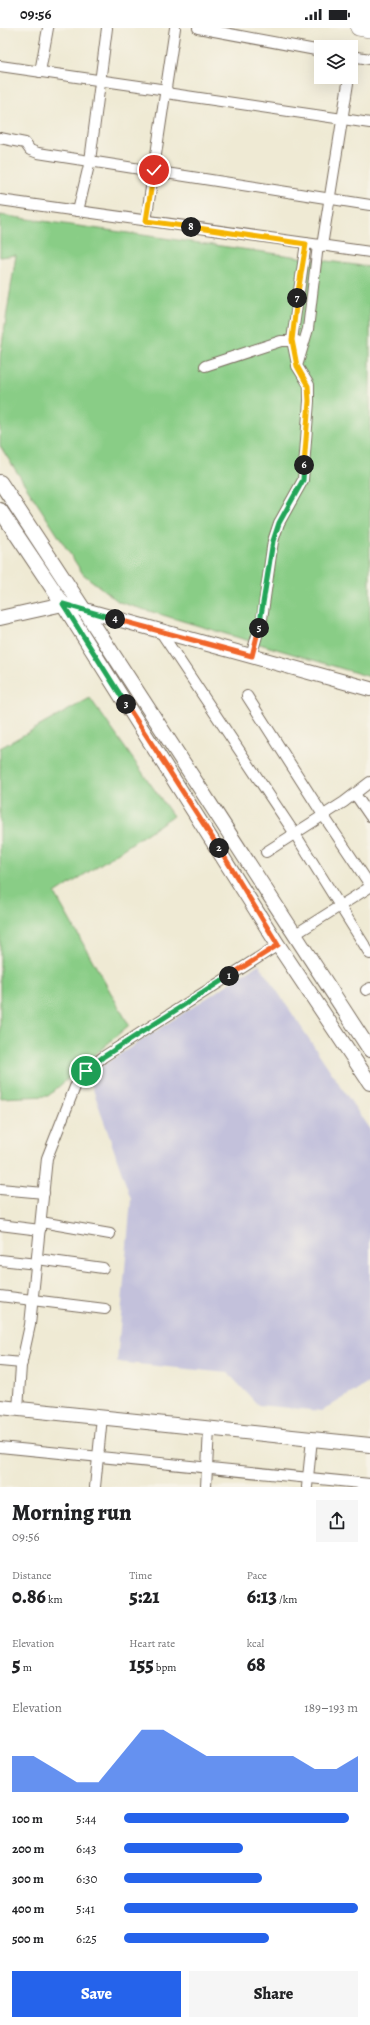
<!DOCTYPE html>
<meta charset="utf-8">
<style>
:root{--surface:#fff;--page:#f6f6f6;--text:#202124;--muted:#757577;--accent:#2563eb}
body{margin:0;font-family:Alegreya,serif;background:var(--page);color:var(--text);height:100vh;display:flex;flex-direction:column;font-size:15px;white-space:nowrap}
*{box-sizing:border-box;margin:0}
p{font-size:13px;color:var(--muted)}
.icon{flex:none;width:22px;height:22px;fill:none;stroke:currentColor;stroke-width:2;stroke-linecap:round;stroke-linejoin:round}
.map{position:relative;height:1459px;overflow:hidden}
.drawer{display:flex;flex-direction:column;background:var(--surface);flex:1}
.drawer>*{flex:none}
.fabs{position:absolute;left:314px;top:12px;display:grid;gap:8px}
.fabs a{display:grid;place-items:center;width:44px;height:44px;border-radius:0px;background:var(--surface);box-shadow:0 4px 16px #0002;font-size:20px}
.pin{position:absolute;display:grid;place-items:center;width:34px;height:34px;color:#fff;margin:-17px;border:2px solid #fff;border-radius:50%;box-shadow:0 1px 4px #0007}
.km{position:absolute;width:20px;height:20px;margin:-10px;border-radius:50%;background:#222;color:#fff;font-size:11px;line-height:20px;text-align:center}
.round{display:grid;place-items:center;flex:none;width:42px;height:42px;border-radius:0px;background:var(--page)}
.headline{display:flex;align-items:center;justify-content:space-between;height:68px;padding:0 12px}
h1{font-size:22px;font-weight:800;line-height:30px}
.figures{display:grid;grid-template-columns:repeat(3,1fr);gap:6px;height:68px;padding:4px 12px}
.figures div{display:grid;align-content:center}
.figures b{font-size:20px;font-weight:800}
.figures small{font-size:11px;font-weight:400}
.figures p{font-size:11px}
.chart{height:112px;padding:8px 12px}
.chart p{display:flex;justify-content:space-between}
.chart svg{width:100%;height:72px;margin-top:4px;fill:var(--accent);opacity:.7}
.action{display:flex;gap:8px;margin-top:auto;padding:8px 12px}
.action a{flex:1;height:46px;border-radius:0px;background:var(--accent);color:#fff;font-size:16px;font-weight:800;line-height:46px;text-align:center}
.action a+a{background:var(--page);color:var(--text)}
ul{padding:0 12px;list-style:none;font-size:13px}
li{display:grid;grid-template-columns:64px 48px 1fr;align-items:center;height:30px}
li i{height:10px;border-radius:5px;background:var(--accent)}
.status{display:flex;justify-content:space-between;align-items:center;height:28px;padding:0 20px;background:var(--surface);direction:ltr}
.status svg{height:11px;fill:currentColor}
.map>svg:first-child{display:block}
</style>
<div class="status"><b>09:56</b><svg viewBox="0 0 49 12"><path d="M0 12V9h3v3zM5 12V6h3v6zM10 12V3h3v9zM15 12V0h3v12zM26 1h20v11H26zM47 4h2v5h-2z"/></svg></div>
<div class="map">
<svg width="370" height="1459" viewBox="0 0 370 1459">
<rect width="100%" height="100%" fill="#f7f3e8"/>
<filter id="ink" filterUnits="userSpaceOnUse"><feTurbulence type="fractalNoise" baseFrequency=".025" numOctaves="2"/><feDisplacementMap in="SourceGraphic" scale="8" xChannelSelector="R" yChannelSelector="G"/><feConvolveMatrix kernelMatrix="1 2 1 2 8 2 1 2 1" color-interpolation-filters="sRGB"/></filter>
<filter id="wash" filterUnits="userSpaceOnUse"><feTurbulence type="fractalNoise" baseFrequency=".012" numOctaves="4" result="noise"/><feDisplacementMap in="SourceGraphic" scale="16" xChannelSelector="R" yChannelSelector="G"/><feGaussianBlur stdDeviation="0.9" result="paint"/><feColorMatrix in="noise" values="0 0 0 0 0 0 0 0 0 0 0 0 0 0 0 0 0 1.4 0 .05"/><feComposite in="paint" operator="in"/></filter>
<g filter="url(#wash)">
<rect width="100%" height="100%" fill="#efead4"/>
<!-- industrial -->
<polygon fill="#c3c1db" points="259,936 370,1102 370,1354 322,1383 258,1377 228,1345 117,1334 131,1171 88,1047"/>
<!-- green -->
<g fill="#89cd86" stroke="#627c52">
<polygon points="0,187 370,239 370,649 119,574 83,546 0,418 0,329 16,227 0,229"/>
<polygon points="90,670 173,788 55,866 129,997 48,1068 0,1070 0,720"/>
</g>
</g>
<g filter="url(#ink)">
<g fill="none" stroke-linecap="round" stroke-linejoin="round">
<defs>
<g id="street">
<polyline points="198,0 321,23"/>
<polyline points="351,28 370,31"/>
<polyline points="0,38 167,62"/>
<polyline points="40,44 48,0"/>
<polyline points="166,65 370,95"/>
<polyline points="0,110 25,115 30,122 38,125 370,177"/>
<polyline points="0,172 370,224"/>
<polyline points="78,183 90,133 107,0"/>
<polyline points="146,193 175,0"/>
<polyline points="322,218 349,49"/>
<polyline points="297,336 292,312 306,215"/>
<polyline points="205,338 281,313 297,313"/>
<polyline points="160,603 295,806 370,926"/>
<polyline points="251,628 262,591 273,513 279,495 303,452 309,373 309,357 297,338 308,301 318,217"/>
<polyline points="247,668 323,787 370,857"/>
<polyline points="355,766 370,788"/>
<polyline points="266,824 344,774 370,754"/>
<polyline points="294,907 370,859"/>
<polyline points="366,962 370,960"/>
<polyline points="0,1161 44,1165"/>
<polyline points="41,1194 110,1206"/>
<polyline points="0,1197 40,1202"/>
<polyline points="37,1231 103,1240"/>
<polyline points="0,1232 37,1236"/>
<polyline points="0,1268 105,1281"/>
<polyline points="0,1333 22,1335"/>
<polyline points="18,1381 21,1338 30,1297 47,1130 75,1059 86,1043 103,1029 278,917"/>
<polyline points="0,1419 370,1456"/>
<polyline points="95,1459 102,1389"/>
<polyline points="206,1459 209,1401"/>
<polyline points="307,1459 312,1411"/>
</g>
<g id="secondary">
<path d="M0,454C125,642 246,833 370,1022"/>
<polyline points="0,482 63,576 278,917 370,1055"/>
<polyline points="0,590 63,576 370,661"/>
<polyline points="0,1379 370,1417"/>
</g>
<polyline id="primary" points="358,0 370,2"/>
</defs>
<!-- street casing -->
<use href="#street" stroke="#7a6d5e" stroke-width="12"/>
<!-- secondary casing -->
<use href="#secondary" stroke="#7a6d5e" stroke-width="16"/>
<!-- primary casing -->
<use href="#primary" stroke="#7a6d5e" stroke-width="16"/>
<!-- street -->
<use href="#street" stroke="#fff" stroke-width="10"/>
<!-- secondary -->
<use href="#secondary" stroke="#fff" stroke-width="14"/>
<!-- primary -->
<use href="#primary" stroke="#fff" stroke-width="15"/>
</g>
</g>
<g fill="none" stroke-linecap="round" stroke-linejoin="round" filter="url(#ink)">
<defs>
<polyline id="split-1" points="86,1043 103,1029 229,948"/>
<polyline id="split-2" points="219,820 278,917 229,948"/>
<polyline id="split-3" points="126,676 219,820"/>
<polyline id="split-4" points="115,591 63,576 126,676"/>
<polyline id="split-5" points="115,591 252,628 259,600"/>
<polyline id="split-6" points="259,600 273,513 279,495 303,452 304,437"/>
<polyline id="split-7" points="297,270 292,312 297,338 308,358 309,373 304,437"/>
<polyline id="split-8" points="191,199 306,216 297,270"/>
<polyline id="split-9" points="154,142 146,193 191,199"/>
</defs>
<!-- split-1 casing -->
<use href="#split-1" stroke="#fff" stroke-width="8"/>
<!-- split-2 casing -->
<use href="#split-2" stroke="#fff" stroke-width="8"/>
<!-- split-3 casing -->
<use href="#split-3" stroke="#fff" stroke-width="8"/>
<!-- split-4 casing -->
<use href="#split-4" stroke="#fff" stroke-width="8"/>
<!-- split-5 casing -->
<use href="#split-5" stroke="#fff" stroke-width="8"/>
<!-- split-6 casing -->
<use href="#split-6" stroke="#fff" stroke-width="8"/>
<!-- split-7 casing -->
<use href="#split-7" stroke="#fff" stroke-width="8"/>
<!-- split-8 casing -->
<use href="#split-8" stroke="#fff" stroke-width="8"/>
<!-- split-9 casing -->
<use href="#split-9" stroke="#fff" stroke-width="8"/>
<!-- split-1 -->
<use href="#split-1" stroke="#22a559" stroke-width="5"/>
<!-- split-2 -->
<use href="#split-2" stroke="#f0652b" stroke-width="5"/>
<!-- split-3 -->
<use href="#split-3" stroke="#f0652b" stroke-width="5"/>
<!-- split-4 -->
<use href="#split-4" stroke="#22a559" stroke-width="5"/>
<!-- split-5 -->
<use href="#split-5" stroke="#f0652b" stroke-width="5"/>
<!-- split-6 -->
<use href="#split-6" stroke="#22a559" stroke-width="5"/>
<!-- split-7 -->
<use href="#split-7" stroke="#f5b400" stroke-width="5"/>
<!-- split-8 -->
<use href="#split-8" stroke="#f5b400" stroke-width="5"/>
<!-- split-9 -->
<use href="#split-9" stroke="#f5b400" stroke-width="5"/>
</g>
</svg>
<div class="fabs">
<a><svg class="icon" aria-label="layers" viewBox="0 0 24 24"><path d="M12 4l9 5-9 5-9-5zM3 14l9 5 9-5"/></svg></a>
</div>
<div class="pin" style="left:86px;top:1043px;background:#1e9e55"><svg class="icon" aria-label="arrive" viewBox="0 0 24 24"><path d="M6 21V4h12l-3 4 3 4H6"/></svg></div>
<div class="pin" style="left:154px;top:142px;background:#d93025"><svg class="icon" aria-label="check" viewBox="0 0 24 24"><path d="M5 12l5 5 9-10"/></svg></div>
<b class="km" style="left:229px;top:948px">1</b>
<b class="km" style="left:219px;top:820px">2</b>
<b class="km" style="left:126px;top:676px">3</b>
<b class="km" style="left:115px;top:591px">4</b>
<b class="km" style="left:259px;top:600px">5</b>
<b class="km" style="left:304px;top:437px">6</b>
<b class="km" style="left:297px;top:270px">7</b>
<b class="km" style="left:191px;top:199px">8</b>
</div>
<section class="drawer">
<div class="headline"><div><h1>Morning run</h1><p>09:56</p></div><a class="round"><svg class="icon" aria-label="share" viewBox="0 0 24 24"><path d="M12 15V3M7 8l5-5 5 5M5 13v7h14v-7"/></svg></a></div>
<div class="figures">
<div><p>Distance</p><b>0.86<small> km</small></b></div>
<div><p>Time</p><b>5:21</b></div>
<div><p>Pace</p><b>6:13<small> /km</small></b></div>
</div>
<div class="figures">
<div><p>Elevation</p><b>5<small> m</small></b></div>
<div><p>Heart rate</p><b>155<small> bpm</small></b></div>
<div><p>kcal</p><b>68</b></div>
</div>
<div class="chart"><p><span>Elevation</span>189–193 m</p>
<svg viewBox="0 0 160 44" preserveAspectRatio="none"><path d="M0 44V22L10 22L20 30L30 38L40 38L50 22L60 6L70 6L80 14L90 22L100 22L110 22L120 22L130 22L140 30L150 30L160 22V44z"/></svg>
</div>
<ul>
<li><b>100 m</b>5:44<i style="width:96%"></i></li>
<li><b>200 m</b>6:43<i style="width:51%"></i></li>
<li><b>300 m</b>6:30<i style="width:59%"></i></li>
<li><b>400 m</b>5:41<i style="width:100%"></i></li>
<li><b>500 m</b>6:25<i style="width:62%"></i></li>
</ul>
<div class="action"><a>Save</a><a>Share</a></div>
</section>
